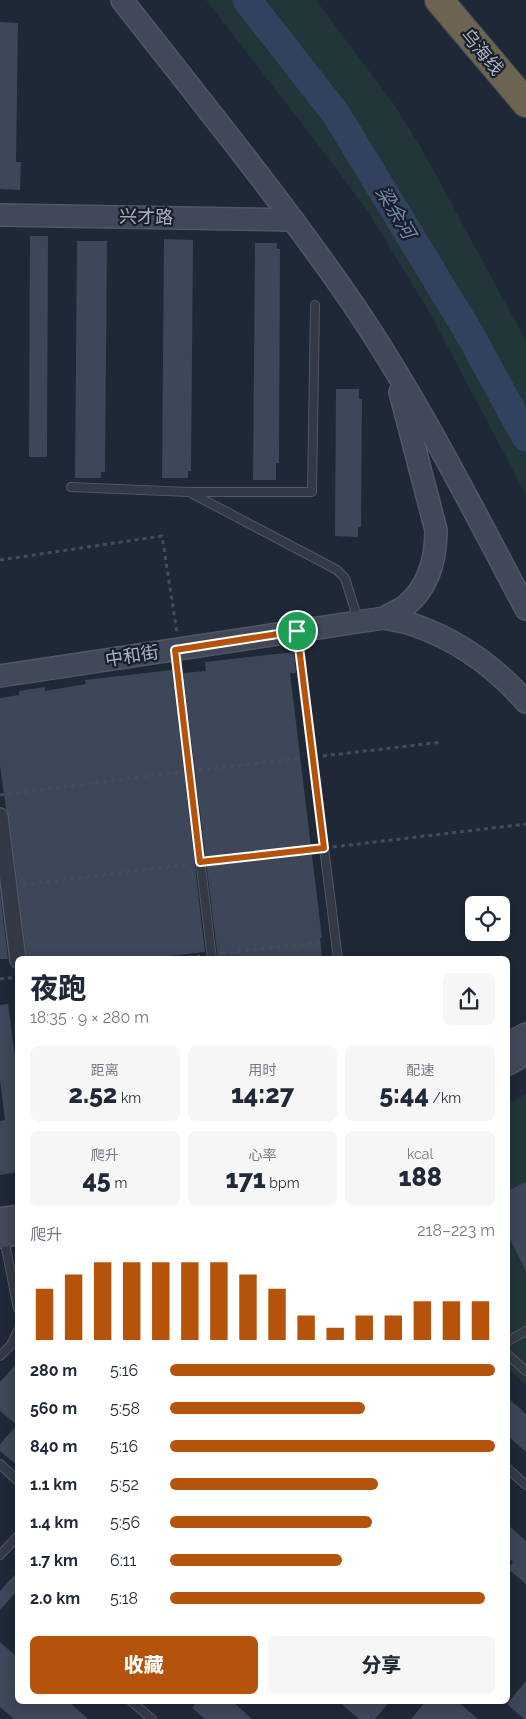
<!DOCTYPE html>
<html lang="zh">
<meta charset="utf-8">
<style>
:root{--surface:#fff;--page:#f6f6f7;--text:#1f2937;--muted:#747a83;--accent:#b45309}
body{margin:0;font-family:Raleway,"Noto Sans SC",sans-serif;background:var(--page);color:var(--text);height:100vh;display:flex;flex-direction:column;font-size:19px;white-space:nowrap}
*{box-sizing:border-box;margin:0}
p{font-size:16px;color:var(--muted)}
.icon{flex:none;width:28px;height:28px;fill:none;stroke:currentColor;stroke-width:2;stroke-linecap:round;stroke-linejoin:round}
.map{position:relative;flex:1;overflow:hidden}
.sheet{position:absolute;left:15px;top:956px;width:495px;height:748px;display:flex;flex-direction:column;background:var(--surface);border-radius:8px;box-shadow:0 2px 12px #0003}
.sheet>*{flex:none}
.controls{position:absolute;left:465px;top:896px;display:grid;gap:10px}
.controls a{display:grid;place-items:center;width:45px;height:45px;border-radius:8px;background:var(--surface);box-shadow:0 2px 12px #0003;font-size:25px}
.pin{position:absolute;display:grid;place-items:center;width:42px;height:42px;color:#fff;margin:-21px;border:2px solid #fff;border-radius:50%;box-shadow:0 1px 5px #0007}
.round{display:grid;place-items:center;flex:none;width:52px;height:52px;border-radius:8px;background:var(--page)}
.head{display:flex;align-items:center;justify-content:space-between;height:85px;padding:0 15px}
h1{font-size:28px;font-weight:800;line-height:38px}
.stats{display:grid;grid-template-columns:repeat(3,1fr);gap:8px;height:85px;padding:5px 15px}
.stats div{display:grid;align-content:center;border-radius:8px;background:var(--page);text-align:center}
.stats b{font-size:25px;font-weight:800}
.stats small{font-size:14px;font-weight:400}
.stats p{font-size:14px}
.chart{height:140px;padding:10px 15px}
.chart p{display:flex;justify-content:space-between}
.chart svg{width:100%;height:90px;margin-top:5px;stroke:var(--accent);stroke-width:6}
.primary-button{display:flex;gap:10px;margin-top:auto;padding:10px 15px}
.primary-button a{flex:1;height:58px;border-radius:8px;background:var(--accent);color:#fff;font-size:20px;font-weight:800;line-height:58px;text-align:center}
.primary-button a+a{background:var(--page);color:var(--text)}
ul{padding:0 15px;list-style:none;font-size:16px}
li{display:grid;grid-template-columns:80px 60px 1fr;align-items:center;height:38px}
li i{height:12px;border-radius:6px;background:var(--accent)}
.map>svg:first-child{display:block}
</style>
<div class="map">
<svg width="526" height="1719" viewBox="0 0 526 1719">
<rect width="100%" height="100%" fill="#1f2836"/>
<!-- green -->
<g fill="#223538">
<polygon points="206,0 316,0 393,103 422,149 526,341 526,495 427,308 366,209 326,155"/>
<polygon points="526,1094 526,1385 508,1369 508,1104"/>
</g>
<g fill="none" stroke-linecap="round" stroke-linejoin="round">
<!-- river -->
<polyline stroke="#32425e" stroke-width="29" points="247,0 336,114 468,331 526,437"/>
</g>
<!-- building -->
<g fill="#3d4759">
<polygon points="0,22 18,23 16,162 21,162 20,190 0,189"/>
<polygon points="30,236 48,236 47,457 29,457"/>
<polygon points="164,239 193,240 191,471 188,471 188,478 162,478"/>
<polygon points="77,241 107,241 105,472 101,472 101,478 75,478"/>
<polygon points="255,243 277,243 277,249 280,249 279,463 276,463 276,480 253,480"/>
<polygon points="336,389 359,389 359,399 362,399 361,527 358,527 358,537 335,536"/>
<polygon points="294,652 296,673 290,673 322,938 320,938 322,959 218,959 183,673 206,671 205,662"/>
<polygon points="172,670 205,952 144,959 27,959 9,815 6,809 0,766 0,698 19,695 19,691 45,687 45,691 86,684 85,680"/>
<polygon points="0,892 8,959 0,959"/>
<polygon points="8,1004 18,1079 18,1172 0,1175 0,1121 5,1120 0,1079 0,1005"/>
<polygon points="526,1182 526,1271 508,1235 508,1191"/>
<polygon points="18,1362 18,1466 0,1451 0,1444 17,1425 0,1411 0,1382"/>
<polygon points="508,1398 526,1414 526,1452 508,1436"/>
<polygon points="508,1525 526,1541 526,1584 508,1569 513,1562 508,1557"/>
<polygon points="18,1571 18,1590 0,1610 0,1591"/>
<polygon points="0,1642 18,1658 18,1701 68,1701 88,1719 14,1719 0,1707"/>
<polygon points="526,1681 526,1719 524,1719 507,1704"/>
<polygon points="198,1701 232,1701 252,1719 205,1719 192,1708"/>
<polygon points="338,1701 390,1701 375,1719 359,1719"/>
<polygon points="426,1701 457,1701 478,1719 411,1719"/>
</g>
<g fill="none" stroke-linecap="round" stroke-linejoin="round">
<defs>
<g id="lane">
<polyline points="71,487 189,492 337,570 345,578 358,620"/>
<polyline points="191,492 312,492 315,305"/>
<polyline points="297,633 338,959"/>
<polyline points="175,650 212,959"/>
<polyline points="4,1238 18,1309"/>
<polyline points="508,1341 526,1331"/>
<polyline points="508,1355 526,1371"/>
<polyline points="0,1356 11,1345 18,1330"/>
<polyline points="0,1464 18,1481"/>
<polyline points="508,1469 526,1485"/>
<polyline points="0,1555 18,1536"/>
<polyline points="131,1701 152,1719"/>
</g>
<polyline id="street" points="0,816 18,960"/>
<g id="secondary">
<path d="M122,0C200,100 281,199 353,304C418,400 471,505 526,609"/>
<polyline points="0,215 293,220"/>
<path d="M384,618C393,620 404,621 414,625C458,640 495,667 526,702"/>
<path d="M0,676L384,618C390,614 398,611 404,607C429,588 436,560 436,530L400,392"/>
<polyline points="508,1044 526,1034"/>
<polyline points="508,1064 526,1054"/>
<polyline points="0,1219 18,1216"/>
<polyline points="0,1237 18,1234"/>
</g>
<polyline id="highway" points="439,0 526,103"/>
</defs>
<!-- lane casing -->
<use href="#lane" stroke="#505765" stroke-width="10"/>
<!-- street casing -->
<use href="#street" stroke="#505765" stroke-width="18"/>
<!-- secondary casing -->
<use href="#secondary" stroke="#505765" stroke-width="24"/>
<!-- highway casing -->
<use href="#highway" stroke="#3d4451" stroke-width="30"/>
<!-- path -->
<g stroke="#3f5054" stroke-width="3" stroke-dasharray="4 4" stroke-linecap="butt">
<polyline points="0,560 162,536 177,633"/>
<polyline points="323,756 442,742"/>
<polyline points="199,770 302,758"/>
<polyline points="0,795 180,772"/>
<polyline points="333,847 526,824"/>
<polyline points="211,861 314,849"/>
<polyline points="23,885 190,864"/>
<polyline points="221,953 324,942"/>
<polyline points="173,959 200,956"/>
<polyline points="0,979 18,977"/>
</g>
<!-- lane -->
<use href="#lane" stroke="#333a46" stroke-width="8"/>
<!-- street -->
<use href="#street" stroke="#333a46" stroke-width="15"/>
<!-- secondary -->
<use href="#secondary" stroke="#414859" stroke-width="21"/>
<!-- highway -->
<use href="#highway" stroke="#6c6350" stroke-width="28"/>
</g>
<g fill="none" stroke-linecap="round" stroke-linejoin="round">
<defs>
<polygon id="route" points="297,631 324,848 200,862 175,650"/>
</defs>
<!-- route casing -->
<use href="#route" stroke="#fff" stroke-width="10"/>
<!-- route -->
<use href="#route" stroke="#b45309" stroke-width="6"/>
</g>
<g text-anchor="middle" stroke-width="4.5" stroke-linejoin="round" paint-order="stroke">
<!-- street labels -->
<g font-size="18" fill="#adb4c4" stroke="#181f2b">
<text transform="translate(482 52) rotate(50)" y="6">乌海线</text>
<text transform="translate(146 217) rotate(1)" y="6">兴才路</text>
<text transform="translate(132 656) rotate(-9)" y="6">中和街</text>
</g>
<!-- water labels -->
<g font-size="19" font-style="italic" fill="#7489ac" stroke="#181f2b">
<text transform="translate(396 212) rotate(59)" y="7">梁余河</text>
</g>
</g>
</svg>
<div class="controls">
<a><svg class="icon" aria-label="locate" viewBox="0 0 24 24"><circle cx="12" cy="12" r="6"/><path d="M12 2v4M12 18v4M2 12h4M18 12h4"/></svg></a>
</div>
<div class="pin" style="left:297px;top:631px;background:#1e9e55"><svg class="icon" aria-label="arrive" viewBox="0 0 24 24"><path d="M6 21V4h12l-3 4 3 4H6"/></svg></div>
<section class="sheet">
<div class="head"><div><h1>夜跑</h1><p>18:35 · 9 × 280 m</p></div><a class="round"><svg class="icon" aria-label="share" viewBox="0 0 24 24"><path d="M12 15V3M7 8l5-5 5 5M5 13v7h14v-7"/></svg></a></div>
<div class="stats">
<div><p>距离</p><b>2.52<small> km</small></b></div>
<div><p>用时</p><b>14:27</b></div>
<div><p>配速</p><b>5:44<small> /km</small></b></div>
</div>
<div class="stats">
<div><p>爬升</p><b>45<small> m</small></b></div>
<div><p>心率</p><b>171<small> bpm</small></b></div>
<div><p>kcal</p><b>188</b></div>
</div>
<div class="chart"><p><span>爬升</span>218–223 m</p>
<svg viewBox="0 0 160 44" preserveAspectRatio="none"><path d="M5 44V19M15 44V12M25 44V6M35 44V6M45 44V6M55 44V6M65 44V6M75 44V12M85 44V19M95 44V32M105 44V38M115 44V32M125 44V32M135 44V25M145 44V25M155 44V25"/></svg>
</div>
<ul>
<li><b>280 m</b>5:16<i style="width:100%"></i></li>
<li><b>560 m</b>5:58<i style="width:60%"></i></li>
<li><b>840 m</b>5:16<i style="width:100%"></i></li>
<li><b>1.1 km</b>5:52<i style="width:64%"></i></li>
<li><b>1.4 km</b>5:56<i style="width:62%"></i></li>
<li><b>1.7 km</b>6:11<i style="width:53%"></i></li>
<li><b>2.0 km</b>5:18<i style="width:97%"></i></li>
</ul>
<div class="primary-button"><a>收藏</a><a>分享</a></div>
</section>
</div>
